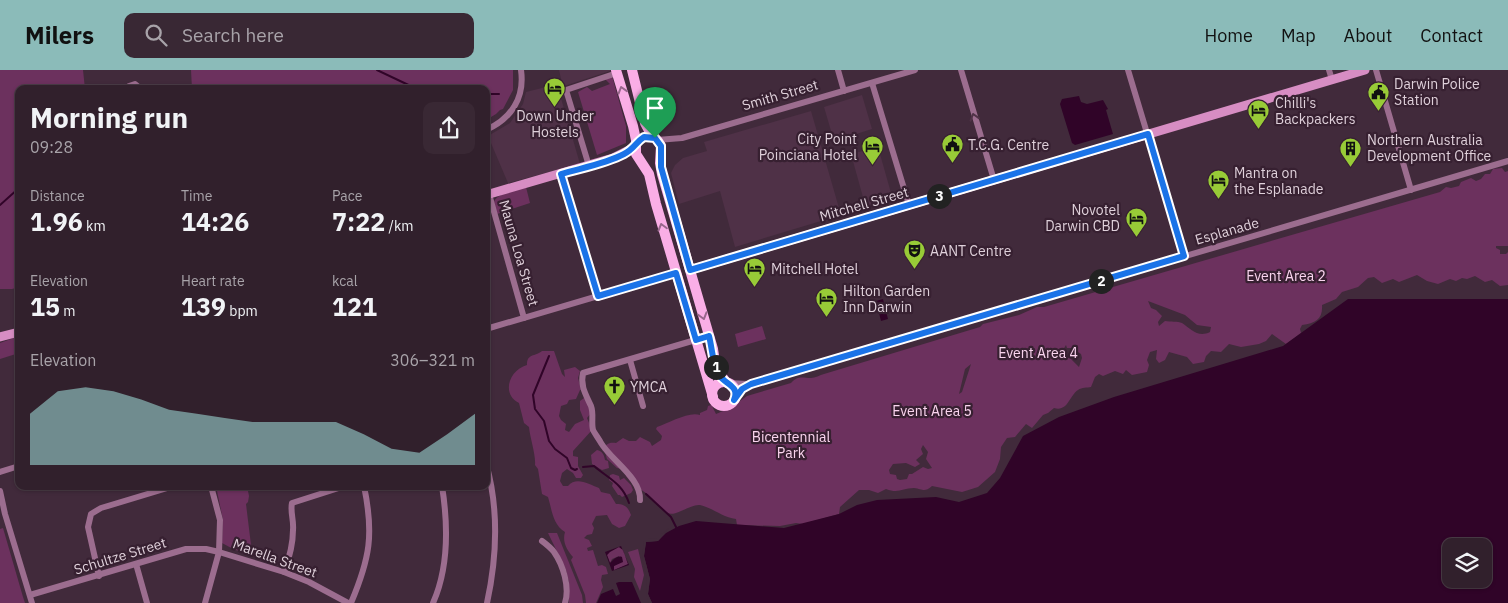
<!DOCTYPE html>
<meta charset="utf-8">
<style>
:root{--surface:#31202c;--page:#392834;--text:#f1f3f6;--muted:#a8a3a9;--line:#4c3e48;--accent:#8bbbb9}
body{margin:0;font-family:"IBM Plex Sans",sans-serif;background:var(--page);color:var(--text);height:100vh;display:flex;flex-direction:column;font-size:19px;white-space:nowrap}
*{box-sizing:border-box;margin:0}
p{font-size:16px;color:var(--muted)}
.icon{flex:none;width:28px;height:28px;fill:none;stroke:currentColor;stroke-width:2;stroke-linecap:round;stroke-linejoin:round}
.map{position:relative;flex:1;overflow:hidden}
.side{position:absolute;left:15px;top:15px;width:475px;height:405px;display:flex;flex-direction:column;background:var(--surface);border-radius:10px;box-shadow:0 1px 4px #0004,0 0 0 1px var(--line)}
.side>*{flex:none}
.buttons{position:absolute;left:1442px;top:468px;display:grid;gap:10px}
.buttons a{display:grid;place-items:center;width:50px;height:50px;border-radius:10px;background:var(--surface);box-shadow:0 1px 4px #0004,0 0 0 1px var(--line);font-size:25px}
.pin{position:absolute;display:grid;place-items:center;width:42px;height:42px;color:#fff;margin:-51px -21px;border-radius:50% 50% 50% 0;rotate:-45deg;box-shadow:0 0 5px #0007}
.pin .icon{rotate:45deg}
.km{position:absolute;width:25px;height:25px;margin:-12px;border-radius:50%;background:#222;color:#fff;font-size:14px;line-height:25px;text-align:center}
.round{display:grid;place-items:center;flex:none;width:52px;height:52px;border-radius:10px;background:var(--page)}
.head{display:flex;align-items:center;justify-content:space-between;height:85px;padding:0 15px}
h1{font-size:28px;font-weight:700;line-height:38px}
.metrics{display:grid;grid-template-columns:repeat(3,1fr);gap:8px;height:85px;padding:5px 15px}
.metrics div{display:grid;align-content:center}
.metrics b{font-size:25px;font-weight:700}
.metrics small{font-size:14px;font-weight:400}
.metrics p{font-size:14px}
.chart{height:140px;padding:10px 15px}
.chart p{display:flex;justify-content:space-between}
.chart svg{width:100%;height:90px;margin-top:5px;fill:var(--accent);opacity:.7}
header{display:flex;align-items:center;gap:30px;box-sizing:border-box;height:70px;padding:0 25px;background:var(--accent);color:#111}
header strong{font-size:24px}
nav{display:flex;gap:28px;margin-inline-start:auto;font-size:18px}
.search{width:350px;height:45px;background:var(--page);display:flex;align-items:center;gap:12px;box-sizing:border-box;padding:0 18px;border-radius:10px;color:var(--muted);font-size:19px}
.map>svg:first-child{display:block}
</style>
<header>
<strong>Milers</strong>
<div class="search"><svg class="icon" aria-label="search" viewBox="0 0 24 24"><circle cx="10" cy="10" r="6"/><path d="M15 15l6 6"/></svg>Search here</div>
<nav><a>Home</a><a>Map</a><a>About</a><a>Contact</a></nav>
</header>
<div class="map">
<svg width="1508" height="533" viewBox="0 0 1508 533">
<rect width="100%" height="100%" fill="#412a3b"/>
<!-- built -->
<g fill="#4f3147">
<polygon points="559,0 610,0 610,1 558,18 580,94 508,113 488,66 510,53 523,34 526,22 562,13"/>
<polygon points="862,25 872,59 834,71 824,37"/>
<polygon points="811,41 841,145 735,177 720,121 679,134 671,103 675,95 683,88 707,81 704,72"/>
<polygon points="878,77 893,130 866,138 851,84"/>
</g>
<!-- green -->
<g fill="#6c315e" fill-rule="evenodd">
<polygon points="0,0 83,0 85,19 19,19 19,217 12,219 0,219"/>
<polygon points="191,0 513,0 513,20 503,39 500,40 496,44 486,50 486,19 192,19"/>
<polygon points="612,6 626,56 626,73 597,85 578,22 587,17 592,21 610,14 605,9"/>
<path d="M1502,98L1505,102L1508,101V176H1496V178L1500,180V184H1506L1508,182V215L1500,216L1492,210L1485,212L1475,206L1467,209L1462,208L1456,211L1450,209L1438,214L1427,211L1417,205L1399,212L1393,209L1382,213L1374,207L1368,208L1358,217L1342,222L1336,229L1322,235C1323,249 1316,253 1302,255L1300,259L1301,263L1286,274L1272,264L1266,271L1259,274L1241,277L1229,274L1221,282L1211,281L1206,286L1204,292L1193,294L1187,287L1169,282L1165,290L1159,293L1156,289L1157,280L1150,282L1147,290L1149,295L1147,302L1132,305L1126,300L1123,304L1115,301L1103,306L1099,304L1095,307L1091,317C1087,318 1082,317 1078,320C1069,326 1068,342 1054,338L1048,343L1043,345L1032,358L1026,354L1015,367L1007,368L1001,377L1000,389L995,402L978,417L962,422L932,416C924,423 923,419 914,418C902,418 899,424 886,419L878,423L869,420H859L840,437L839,444L803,454L796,453L780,456L737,455L736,449C722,447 713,438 700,435C693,434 683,441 676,443C674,444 670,444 668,443C659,439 654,428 646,423C639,418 631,414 626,406L629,402L626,400L617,398L607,389L605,382L602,380C607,374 608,372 616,373L623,368L629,371H636L640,367L650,372L652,376L661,370L662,366L656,359L657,357C669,353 689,341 700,345V343L707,340L708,336L711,335L709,330L716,344L730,338L747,326L791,313C798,305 803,308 811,308C815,308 820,305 824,304L980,257L983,254L1019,245L1037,237H1044L1440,122L1446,117L1451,118L1459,116L1461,112L1471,108L1476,111L1481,109L1485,104H1490L1493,99ZM1148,231L1185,245L1197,255L1211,257L1210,262C1198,268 1191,259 1182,253C1178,251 1170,252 1165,251L1159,256L1158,252L1162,246L1156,240L1151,238ZM1066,275L1067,278H1072L1081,284L1082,288L1079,297L1069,287L1066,289L1060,285ZM971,294L962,322L959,324L965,299ZM923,375L928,382L926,389L932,398L928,399L923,397L912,404H909L907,409L900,410L897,409L896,405L890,404L889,400L893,394L906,393L915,397L920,394L916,390L923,384L921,379Z"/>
<path d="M526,117L530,133L497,144C496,140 494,135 494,132C495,124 519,119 526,117Z"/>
<polygon points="762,256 766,269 738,277 735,264"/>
<polygon points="19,266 19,283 0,289 0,273"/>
<path d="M542,281H554L562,304L565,307L564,300L575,297L580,301L578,308L581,320H580L576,329L569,330L567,334L561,336L559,346L561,350L566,354L565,360L569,362L575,354L584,350L580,340V331L584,328L588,333L591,343L587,348L592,360L573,381V386L578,387V396L583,405L581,408H576L573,403L567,399L562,403L560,411L563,416H568C576,406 589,414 599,418L601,422L610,424L616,434C625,434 628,437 631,445L625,456L619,458L612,454L607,445L596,446L592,454L594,458L592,464L587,465L584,468L589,470L592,476L587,478L588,481L593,480L598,496L602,495L606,497L608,504L602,505L601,510L603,517L596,533H586L585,525L571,490L573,487C567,480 562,472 565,462C552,454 552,439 548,427L542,424L538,399L535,395C536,385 530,368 529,357L524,353L519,333C501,324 509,300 527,295C527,283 535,287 542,281Z"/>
<path d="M597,380C602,381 604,384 605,390L608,391L609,398L602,400L592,394L591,385Z"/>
<polygon points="613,404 619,406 620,410 624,408 631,415 633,420 631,423 622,427 620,425 618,425 612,416 613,413 609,410 610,405"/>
<polygon points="216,416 247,416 249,426 248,432 246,434 252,483 235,480 222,473 223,450"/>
<polygon points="3,458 23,527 25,533 0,533 0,459"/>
<polygon points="548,463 557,463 582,525 583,533 569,533 569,512 566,500"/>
<polygon points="619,477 623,480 628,494 627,495 614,500 614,496 619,493 619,486 612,489 610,493 607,485 610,481"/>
<polygon points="638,479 644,505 640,521 634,507 635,499 628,482"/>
</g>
<!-- water -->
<g fill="#300428" fill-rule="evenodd">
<polygon points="1079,26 1081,32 1087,34 1103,30 1108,39 1106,40 1113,64 1075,75 1072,73 1060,34 1062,29"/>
<polygon points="883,229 888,249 881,251 876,231"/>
<path d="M1348,229H1508V533H652L648,524L650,509L644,486L646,472L658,471L666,463L679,456L696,451L784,458L839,444L857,435L877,430L936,427L959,432L987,423L1000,408L1023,366L1059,347L1114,327L1283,276ZM1451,476H1484V509H1451Z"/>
<path d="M621,476L629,495L612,501L605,482ZM619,477L623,480L628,494L614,500V496L623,492L622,487C617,485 613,490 610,493L607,485L610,482Z"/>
<polygon points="619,512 632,512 641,533 597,533 601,524 613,519 616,526 620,524 616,513"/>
</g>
<!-- pier -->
<polygon fill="#412a3b" points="669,458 658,471 646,472 644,486 650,509 648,524 652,533 649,533 646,524 647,509 642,487 644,471 648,469 657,468"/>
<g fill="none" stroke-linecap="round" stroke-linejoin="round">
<!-- stream -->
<g stroke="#300428" stroke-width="2">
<polyline points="377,0 417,19"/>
<polyline points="486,24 499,24"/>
<polyline points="0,135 19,118"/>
<polyline points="549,286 533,325 535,339 544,351 549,371 555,379 567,388 571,398 575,400 577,399"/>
<path d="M583,397L594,396C609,409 622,413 629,433"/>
<polyline points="646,424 671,447 676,457"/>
</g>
<!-- street -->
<g stroke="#9c6d8f" stroke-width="6">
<polyline points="838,0 844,21"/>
<polyline points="961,0 994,110"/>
<polyline points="1128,0 1184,186"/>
<polyline points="1329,0 1332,10"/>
<polyline points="1376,0 1411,120"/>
<polyline points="872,13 909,135"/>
<polyline points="126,19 129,16 135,14 141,19"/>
<path d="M486,60C511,49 525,28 521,0"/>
<polyline points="657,70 682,68 915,0"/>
<polyline points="589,96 566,20 617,3"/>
<polyline points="561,104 598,226"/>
<polyline points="489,124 524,248"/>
<polyline points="486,259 676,203"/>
<polyline points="630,290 643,336"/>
<polyline points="729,313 747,314"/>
<polyline points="734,330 742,319 751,314 1508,91"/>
<path d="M486,393C499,439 497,487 487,533"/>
<polyline points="0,402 19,396"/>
<polyline points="0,421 5,444 32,533"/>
<path d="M640,430C641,408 612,391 601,373C599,369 595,364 593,360C591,352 594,344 591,336C586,325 580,316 583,303L709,266"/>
<path d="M542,471C546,474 551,478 554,482C563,495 570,517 565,533"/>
<polyline points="136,494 147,533"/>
<path d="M284,502C289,489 293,475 293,460C294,450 290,442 292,433L345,416"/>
<polyline points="99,506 88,457 91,444 101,438 174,416"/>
<polyline points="30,525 186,479 206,479 219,482 284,502 309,512 348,533"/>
<polyline points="205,533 219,482 220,450 211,416"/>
<path d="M351,533C370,488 374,464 364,416"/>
<path d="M433,533C449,497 448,454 442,416"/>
</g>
<!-- secondary -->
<g stroke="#d78dc3" stroke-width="9">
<polyline points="486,125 613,88 635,77"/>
<polyline points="690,200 1365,0"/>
<polyline points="0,267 19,262"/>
</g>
<!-- primary -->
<g stroke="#faaee6" stroke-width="10">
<polyline points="616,0 633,56 636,70 636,84 649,104 656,134 713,327"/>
<polyline points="632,0 645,53 651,64 658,71 661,76 660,93 662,104 713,279 716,299 727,313"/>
<circle cx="724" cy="324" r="12"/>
</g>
</g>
<!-- one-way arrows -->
<defs><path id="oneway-chevron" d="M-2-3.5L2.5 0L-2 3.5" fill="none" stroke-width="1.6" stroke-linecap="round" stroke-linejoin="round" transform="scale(1.25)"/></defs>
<g stroke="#98678c">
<use href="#oneway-chevron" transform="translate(622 20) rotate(-107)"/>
<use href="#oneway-chevron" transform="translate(662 157) rotate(-106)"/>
<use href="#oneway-chevron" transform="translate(703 246) rotate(74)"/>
</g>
<use stroke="#503348" href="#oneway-chevron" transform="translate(974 47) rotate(-107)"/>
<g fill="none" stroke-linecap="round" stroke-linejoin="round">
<defs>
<path id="route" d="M1148,64L1184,186L751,314L742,319L734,330C740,316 726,315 719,305C713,297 712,277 709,266L696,270L676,203L598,226L561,104C581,98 605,94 624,84C634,79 636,72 644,67L655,68L661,76V97L690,200Z"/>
</defs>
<!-- route casing -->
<use href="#route" stroke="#fff" stroke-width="10"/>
<!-- route -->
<use href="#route" stroke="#1a73e8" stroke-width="6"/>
</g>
<!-- icons -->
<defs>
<symbol id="hotel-pin" viewBox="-11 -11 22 30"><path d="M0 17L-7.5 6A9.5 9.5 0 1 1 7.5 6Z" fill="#98cb37" stroke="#372031"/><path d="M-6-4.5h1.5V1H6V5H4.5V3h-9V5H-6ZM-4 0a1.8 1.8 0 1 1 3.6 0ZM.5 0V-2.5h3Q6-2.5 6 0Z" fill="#111"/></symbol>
<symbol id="civic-pin" viewBox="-11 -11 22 30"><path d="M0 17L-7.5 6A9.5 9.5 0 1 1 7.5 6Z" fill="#98cb37" stroke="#372031"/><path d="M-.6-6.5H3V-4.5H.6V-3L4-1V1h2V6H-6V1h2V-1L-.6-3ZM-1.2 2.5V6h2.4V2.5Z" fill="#111"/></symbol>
<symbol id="building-pin" viewBox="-11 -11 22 30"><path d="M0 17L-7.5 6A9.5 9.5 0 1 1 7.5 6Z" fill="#98cb37" stroke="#372031"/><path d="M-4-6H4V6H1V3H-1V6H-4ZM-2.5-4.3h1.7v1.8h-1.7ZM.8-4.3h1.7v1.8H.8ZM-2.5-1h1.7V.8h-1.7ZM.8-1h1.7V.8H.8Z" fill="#111"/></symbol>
<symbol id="theatre-pin" viewBox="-11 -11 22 30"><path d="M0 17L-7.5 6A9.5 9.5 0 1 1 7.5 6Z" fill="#98cb37" stroke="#372031"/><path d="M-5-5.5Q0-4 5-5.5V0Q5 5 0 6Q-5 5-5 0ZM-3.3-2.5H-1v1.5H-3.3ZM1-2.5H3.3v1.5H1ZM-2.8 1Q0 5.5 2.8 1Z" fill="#111"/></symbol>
<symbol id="church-pin" viewBox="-11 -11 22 30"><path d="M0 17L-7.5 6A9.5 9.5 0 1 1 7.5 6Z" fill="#98cb37" stroke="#372031"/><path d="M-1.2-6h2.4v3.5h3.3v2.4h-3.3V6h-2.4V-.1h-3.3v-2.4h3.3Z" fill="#111"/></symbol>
</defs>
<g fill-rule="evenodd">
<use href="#hotel-pin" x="542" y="6" width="25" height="34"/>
<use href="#civic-pin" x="1366" y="10" width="25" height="34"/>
<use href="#hotel-pin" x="1246" y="28" width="25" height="34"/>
<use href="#civic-pin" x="940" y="62" width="25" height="34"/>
<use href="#hotel-pin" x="860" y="64" width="25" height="34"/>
<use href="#building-pin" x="1338" y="66" width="25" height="34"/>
<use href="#hotel-pin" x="1206" y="98" width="25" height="34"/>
<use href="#hotel-pin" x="1124" y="136" width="25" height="34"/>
<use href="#theatre-pin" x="902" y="168" width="25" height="34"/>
<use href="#hotel-pin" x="742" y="186" width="25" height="34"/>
<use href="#hotel-pin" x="814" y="216" width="25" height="34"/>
<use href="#church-pin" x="602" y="304" width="25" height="34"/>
</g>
<g text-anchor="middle" stroke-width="4.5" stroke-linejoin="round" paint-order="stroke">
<!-- poi labels -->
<g font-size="14" fill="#dfd0da" stroke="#372031" text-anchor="start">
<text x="1394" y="19">Darwin Police<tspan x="1394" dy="16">Station</tspan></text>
<text x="1275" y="38">Chilli's<tspan x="1275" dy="16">Backpackers</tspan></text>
<text x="555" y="51" text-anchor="middle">Down Under<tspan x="555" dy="16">Hostels</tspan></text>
<text x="857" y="74" text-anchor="end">City Point<tspan x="857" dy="16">Poinciana Hotel</tspan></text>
<text x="1367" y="75">Northern Australia<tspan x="1367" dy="16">Development Office</tspan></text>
<text x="968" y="80">T.C.G. Centre</text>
<text x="1234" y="108">Mantra on<tspan x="1234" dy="16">the Esplanade</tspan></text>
<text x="1120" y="145" text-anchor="end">Novotel<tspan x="1120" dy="16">Darwin CBD</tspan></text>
<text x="930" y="186">AANT Centre</text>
<text x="771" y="204">Mitchell Hotel</text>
<text x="843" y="226">Hilton Garden<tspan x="843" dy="16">Inn Darwin</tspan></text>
<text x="630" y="322">YMCA</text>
</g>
<!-- street labels -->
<g font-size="14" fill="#dfd0da" stroke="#372031">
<text transform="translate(780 25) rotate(-16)" y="5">Smith Street</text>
<text transform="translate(864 134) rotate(-16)" y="5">Mitchell Street</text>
<text transform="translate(1227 161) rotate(-16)" y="5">Esplanade</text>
<text transform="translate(519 183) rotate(74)" y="5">Mauna Loa Street</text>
<text transform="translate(120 486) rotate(-17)" y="5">Schultze Street</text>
<text transform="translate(275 488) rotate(20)" y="5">Marella Street</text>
</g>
<!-- park labels -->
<g font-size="14" fill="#fad4ee" stroke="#372031">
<text x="1286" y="211">Event Area 2</text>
<text x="1038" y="288">Event Area 4</text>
<text x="932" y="346">Event Area 5</text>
<text x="791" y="372">Bicentennial<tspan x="791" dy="16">Park</tspan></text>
</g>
</g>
</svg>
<div class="buttons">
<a><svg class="icon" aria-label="layers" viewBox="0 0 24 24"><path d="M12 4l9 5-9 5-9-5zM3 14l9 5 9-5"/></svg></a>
</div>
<div class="pin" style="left:655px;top:68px;background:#1e9e55"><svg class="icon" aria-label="arrive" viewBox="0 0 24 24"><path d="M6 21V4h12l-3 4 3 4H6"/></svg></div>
<b class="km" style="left:716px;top:297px">1</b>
<b class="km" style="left:1101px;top:211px">2</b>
<b class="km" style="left:939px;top:126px">3</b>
<section class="side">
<div class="head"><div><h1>Morning run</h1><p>09:28</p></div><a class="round"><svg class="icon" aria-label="share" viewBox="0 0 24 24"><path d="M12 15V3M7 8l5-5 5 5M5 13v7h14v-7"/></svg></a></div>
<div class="metrics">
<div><p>Distance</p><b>1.96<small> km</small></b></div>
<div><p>Time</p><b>14:26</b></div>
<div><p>Pace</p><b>7:22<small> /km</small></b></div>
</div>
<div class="metrics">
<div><p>Elevation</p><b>15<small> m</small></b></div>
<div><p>Heart rate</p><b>139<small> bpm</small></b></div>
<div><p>kcal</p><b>121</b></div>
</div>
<div class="chart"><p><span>Elevation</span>306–321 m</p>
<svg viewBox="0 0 160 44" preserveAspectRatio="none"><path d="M0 44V19L10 8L20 6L30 8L40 12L50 17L60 19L70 21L80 23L90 23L100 23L110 23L120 29L130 36L140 38L150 29L160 19V44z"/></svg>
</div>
</section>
</div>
